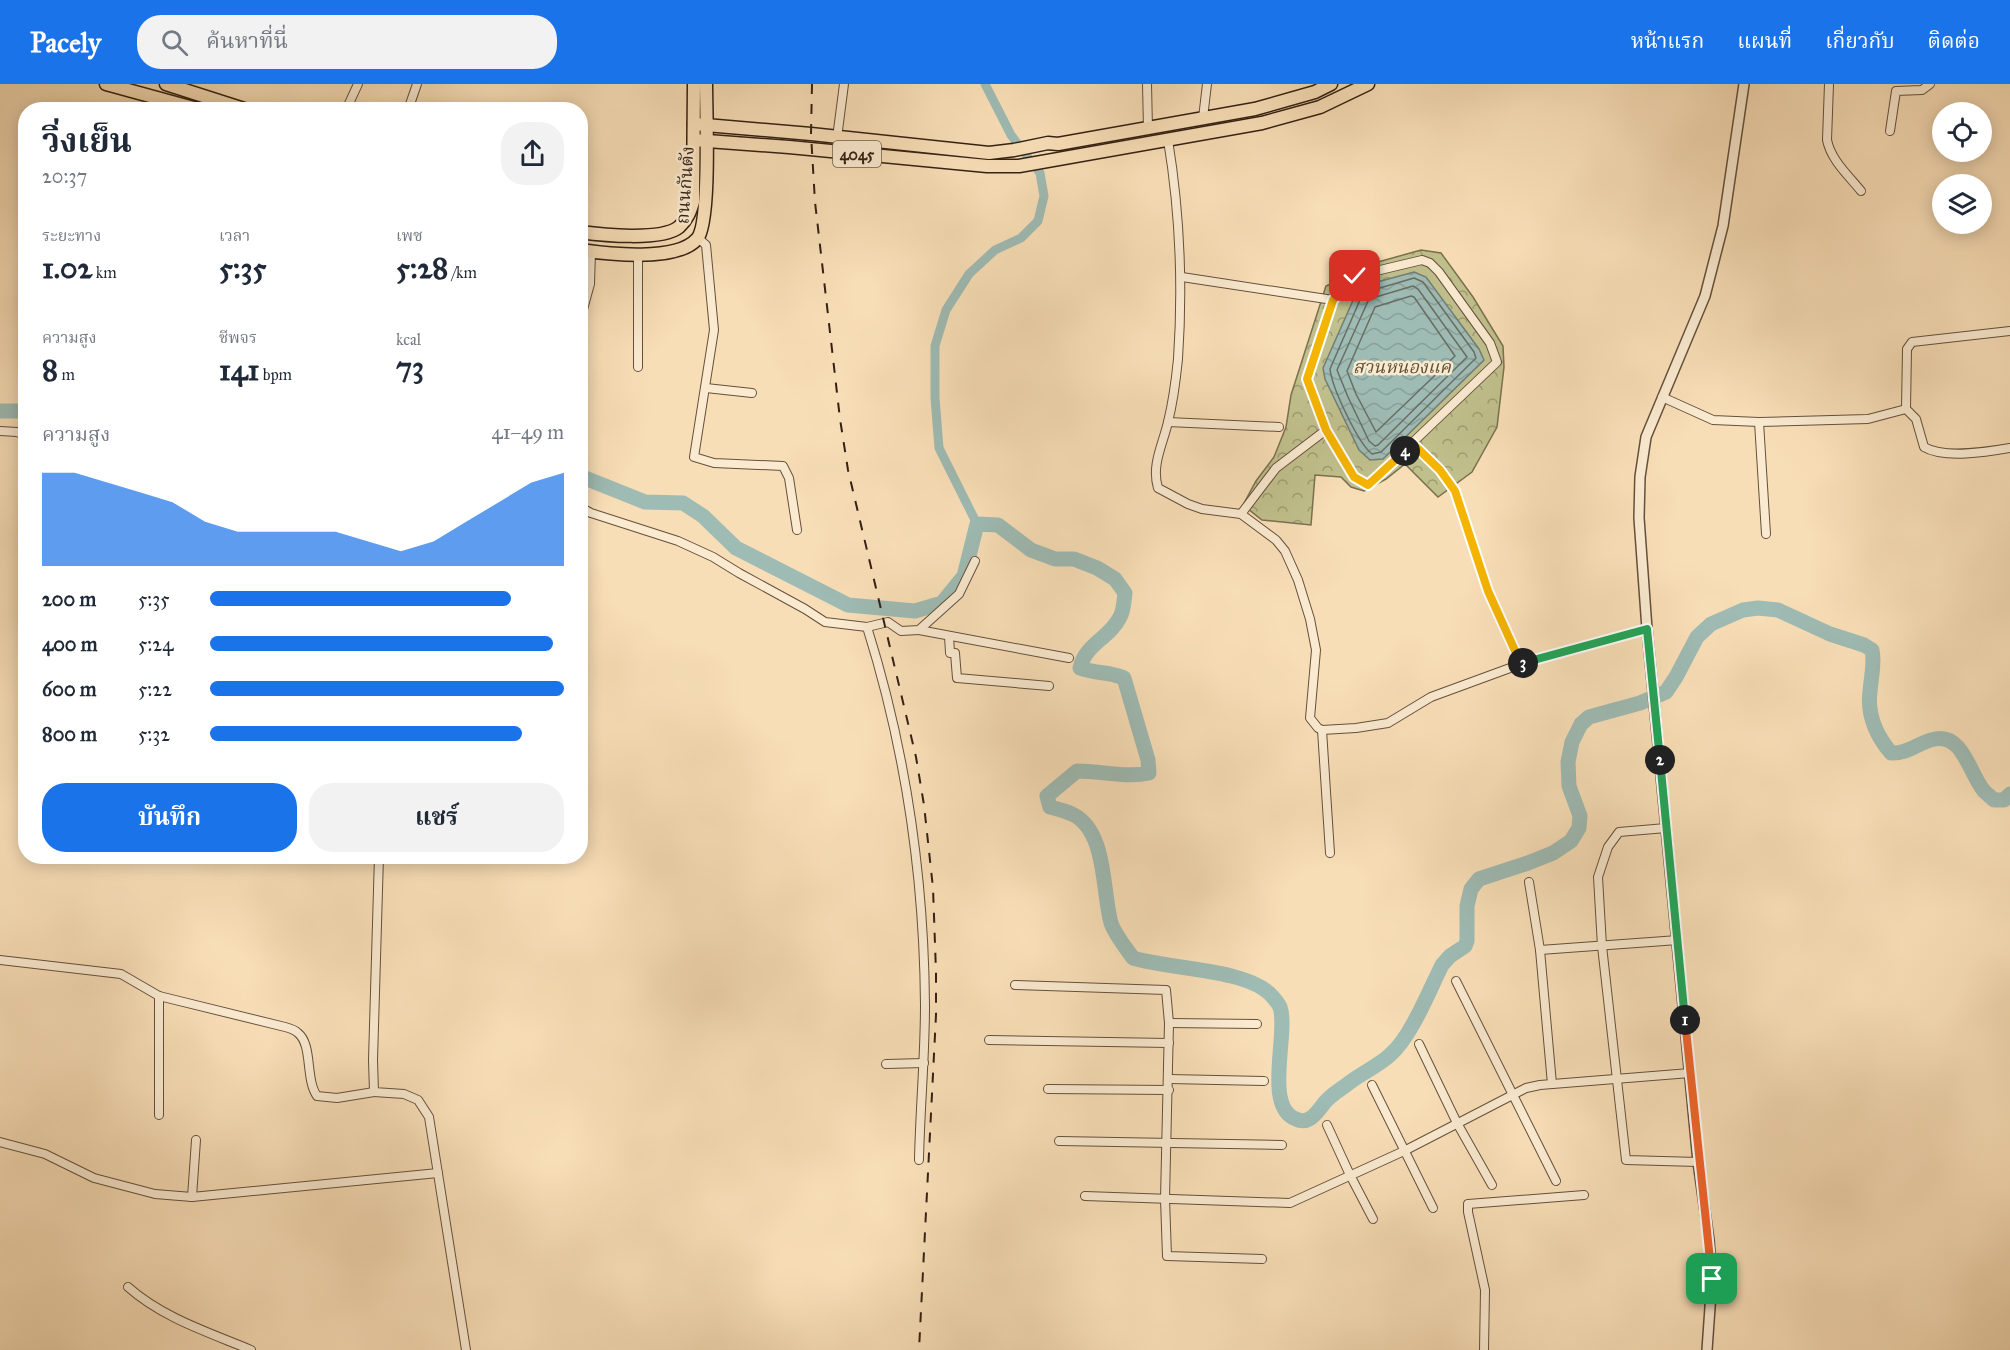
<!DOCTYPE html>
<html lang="th">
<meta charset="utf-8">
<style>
:root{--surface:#fff;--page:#f2f2f3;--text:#1f2937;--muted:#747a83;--accent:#1a73e8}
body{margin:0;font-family:"IM FELL Great Primer","Noto Serif Thai",serif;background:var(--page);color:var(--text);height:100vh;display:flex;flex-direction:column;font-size:22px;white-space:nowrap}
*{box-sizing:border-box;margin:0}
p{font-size:20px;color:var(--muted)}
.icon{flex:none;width:33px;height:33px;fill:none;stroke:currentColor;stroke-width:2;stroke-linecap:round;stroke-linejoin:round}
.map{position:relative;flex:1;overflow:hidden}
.panel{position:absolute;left:18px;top:18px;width:570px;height:762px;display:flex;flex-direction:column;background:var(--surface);border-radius:24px;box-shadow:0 3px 15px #0003}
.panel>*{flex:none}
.fabs{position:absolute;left:1932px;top:18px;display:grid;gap:12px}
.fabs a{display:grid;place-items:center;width:60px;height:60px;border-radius:50%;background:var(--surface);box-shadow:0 3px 15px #0003;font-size:30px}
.pin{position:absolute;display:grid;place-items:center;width:51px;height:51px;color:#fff;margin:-26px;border-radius:12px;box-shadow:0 3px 9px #0006}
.km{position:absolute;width:30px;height:30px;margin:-15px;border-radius:50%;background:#222;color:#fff;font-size:16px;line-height:30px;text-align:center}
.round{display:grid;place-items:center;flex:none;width:63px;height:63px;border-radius:24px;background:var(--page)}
.head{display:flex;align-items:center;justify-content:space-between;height:102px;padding:0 24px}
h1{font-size:33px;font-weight:700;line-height:45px}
.metrics{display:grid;grid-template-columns:repeat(3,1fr);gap:9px;height:102px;padding:6px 24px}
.metrics div{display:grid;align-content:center}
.metrics b{font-size:30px;font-weight:700}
.metrics small{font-size:16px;font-weight:400}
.metrics p{font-size:16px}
.chart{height:168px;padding:12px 24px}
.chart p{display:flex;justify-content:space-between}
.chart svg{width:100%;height:108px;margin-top:6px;fill:var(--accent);opacity:.7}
.button{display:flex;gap:12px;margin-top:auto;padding:12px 24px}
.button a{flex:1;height:69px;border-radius:24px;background:var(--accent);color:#fff;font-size:24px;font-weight:700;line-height:69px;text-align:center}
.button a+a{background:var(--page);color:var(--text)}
ul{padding:0 24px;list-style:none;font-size:20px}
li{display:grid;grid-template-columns:96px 72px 1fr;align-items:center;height:45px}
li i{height:15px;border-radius:8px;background:var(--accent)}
header{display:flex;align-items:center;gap:36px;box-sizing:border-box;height:84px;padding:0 30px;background:var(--accent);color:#fff}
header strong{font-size:28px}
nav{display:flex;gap:33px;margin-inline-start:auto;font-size:21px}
.search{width:420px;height:54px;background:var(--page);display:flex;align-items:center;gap:15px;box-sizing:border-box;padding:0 21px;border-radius:24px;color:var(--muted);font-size:22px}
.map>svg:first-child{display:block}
</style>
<header>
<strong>Pacely</strong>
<div class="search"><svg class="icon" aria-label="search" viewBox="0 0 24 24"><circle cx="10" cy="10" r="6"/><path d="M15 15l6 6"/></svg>ค้นหาที่นี่</div>
<nav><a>หน้าแรก</a><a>แผนที่</a><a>เกี่ยวกับ</a><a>ติดต่อ</a></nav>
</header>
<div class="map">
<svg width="2010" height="1266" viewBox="0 0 2010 1266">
<defs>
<pattern id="forest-crowns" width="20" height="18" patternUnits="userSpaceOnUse" patternTransform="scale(1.5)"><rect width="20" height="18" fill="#c0c08c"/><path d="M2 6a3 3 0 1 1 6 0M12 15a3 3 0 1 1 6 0" fill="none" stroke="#9d9c71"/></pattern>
<pattern id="water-waves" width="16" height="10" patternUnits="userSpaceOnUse" patternTransform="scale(1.5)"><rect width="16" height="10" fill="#9ebbb4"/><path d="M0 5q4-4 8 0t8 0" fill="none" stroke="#89a09a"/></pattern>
</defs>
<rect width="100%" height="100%" fill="#f8deb7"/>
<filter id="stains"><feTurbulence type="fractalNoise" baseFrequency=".00333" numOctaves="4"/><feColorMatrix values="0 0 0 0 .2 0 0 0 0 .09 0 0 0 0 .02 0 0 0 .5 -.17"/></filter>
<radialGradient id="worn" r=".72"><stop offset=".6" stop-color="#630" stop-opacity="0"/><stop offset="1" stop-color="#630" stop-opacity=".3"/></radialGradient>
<!-- forest -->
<polygon fill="url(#forest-crowns)" stroke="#7a7050" stroke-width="1.5" points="1421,166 1441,169 1473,213 1503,262 1504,283 1497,343 1472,388 1438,413 1405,380 1386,395 1364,407 1351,403 1341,393 1315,391 1311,441 1262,436 1243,421 1256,397 1274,373 1286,343 1291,311 1326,202 1378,178"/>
<!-- water -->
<polygon fill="url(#water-waves)" stroke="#747d74" stroke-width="1.5" points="1414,188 1426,193 1479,265 1484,276 1383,375 1370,376 1359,366 1325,295 1323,284 1359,203"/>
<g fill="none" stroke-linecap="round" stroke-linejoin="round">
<!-- shore -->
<g stroke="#696e64" stroke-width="1.5">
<path d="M1414,194L1423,198L1474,268L1476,274L1381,368L1372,370C1358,359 1332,304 1330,285L1363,209Z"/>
<polygon points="1413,202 1418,205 1467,273 1378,361 1375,362 1369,357 1348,313 1337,286 1369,215"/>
<polygon points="1411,212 1414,213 1455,272 1376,348 1356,310 1347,287 1375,223"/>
</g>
<!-- canal -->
<polyline stroke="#9ebbb4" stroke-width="9" points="977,440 939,364 935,314 935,262 946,226 969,190 995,166 1021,154 1038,137 1044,112 1040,89 1011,51 985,0"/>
<!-- river -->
<g stroke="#9ebbb4" stroke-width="15">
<polyline points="0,327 26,327"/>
<path d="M580,392L645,418L683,419L703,432L736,464L848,521L915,527L942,519L964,492L977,440L998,441L1031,466L1055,475H1074L1097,484L1115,495L1125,509C1124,516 1124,526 1120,533C1110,554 1085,560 1080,584C1096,590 1107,587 1124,594L1148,676L1149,689C1127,694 1100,687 1077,687L1047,712L1050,723C1057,725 1065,727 1072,730C1107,746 1102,807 1111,839C1115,851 1126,864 1133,874C1169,885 1243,885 1269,909C1272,912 1278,919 1280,923C1289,948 1263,1023 1296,1035C1300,1037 1304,1038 1309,1035C1316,1032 1321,1022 1327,1016C1332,1011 1339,1006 1345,1002C1359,990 1377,983 1390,971C1411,953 1429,907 1442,881L1450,872L1465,862L1467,857V822L1471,805L1479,795L1528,779L1553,769L1571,757L1579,744L1580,732L1569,702L1568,678L1572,658L1581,640L1589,633L1640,619L1666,608L1676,593L1697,553L1711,540L1743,526L1758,524L1778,526L1830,550L1864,561L1872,566C1875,580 1871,593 1870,608C1867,631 1876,651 1891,669C1908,670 1919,658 1935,655C1963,649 1970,691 1984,707C1987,710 1991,713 1994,716H2004L2010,710"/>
</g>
<defs>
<g id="minor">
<polyline points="1147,0 1148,45"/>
<path d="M1829,0L1827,56C1831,76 1848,91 1861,107"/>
<polyline points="346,26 358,0"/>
<polyline points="408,26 417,0"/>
<polyline points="1203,34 1207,0"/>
<polyline points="1890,47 1896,7 1922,6 1930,0"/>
<polyline points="837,54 844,0"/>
<path d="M1168,56C1180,129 1183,201 1178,275C1176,295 1173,318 1168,338C1163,360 1151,381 1158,404L1188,420L1202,425L1241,430L1276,456L1285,467L1298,496L1310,535L1316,566L1310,634L1318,644L1322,646L1356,644L1388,639L1431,613L1521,580L1647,545"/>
<polyline points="698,154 706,161 714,246 694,373 714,379 783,382 789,394 797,446"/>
<polyline points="638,170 638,283"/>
<polygon points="1422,176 1430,179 1439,188 1490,259 1497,278 1368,401 1354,393 1326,346 1307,295 1333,216 1355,192"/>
<polyline points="1182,193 1333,216"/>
<polyline points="580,243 582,229 590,200 591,168"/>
<path d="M2010,247L1912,258L1907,265L1906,325L1916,335L1924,363C1944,375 1987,368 2010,364"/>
<polyline points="706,304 752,309"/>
<polyline points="1662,313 1713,336 1759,338 1868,335 1906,325"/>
<polyline points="1168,338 1279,343"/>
<polyline points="1759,338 1766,450"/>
<polyline points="0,347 17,348 26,352"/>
<polyline points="1413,360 1441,386 1455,407 1488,507 1521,580"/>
<path d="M580,423L591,429L678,457L713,473L739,489L805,525L825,538L867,543C906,667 924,791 925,921C925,973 920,1025 919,1076"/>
<polyline points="1241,430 1276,384 1326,346"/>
<polyline points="867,543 888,538 901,547 919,546 959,510 975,477"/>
<polyline points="919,546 1069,574"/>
<polyline points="949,552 950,569 955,569 957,594 1049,602"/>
<polyline points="1322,646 1330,769"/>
<polyline points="1666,744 1619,748 1608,763 1598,793 1602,862 1626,1076 1698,1078"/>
<polyline points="379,772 373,976 374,1008 404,1010 418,1016 429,1033 466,1266"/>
<polyline points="1529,798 1540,866 1552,1000"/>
<polyline points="1540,866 1678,856"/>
<path d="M0,876L121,890L159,912L285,943C289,944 295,946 298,949C313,961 305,995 317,1012L337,1014L374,1008"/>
<polyline points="1456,897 1556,1097"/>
<polyline points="1015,901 1166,906 1169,939 1165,1115 1167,1172 1262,1175"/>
<polyline points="159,912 159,1031"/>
<polyline points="1169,939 1257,940"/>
<polyline points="989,956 1169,959"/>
<polyline points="1419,960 1457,1039 1492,1101"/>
<polyline points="886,980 924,979"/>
<polyline points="1169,995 1264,997"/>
<polyline points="1372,1001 1433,1124"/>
<polyline points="1048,1005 1169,1006"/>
<polyline points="1327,1041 1350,1091 1373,1135"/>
<polyline points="1059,1057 1282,1061"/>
<polyline points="0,1058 45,1070 94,1094 155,1110 192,1113 438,1089"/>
<polyline points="1085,1112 1290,1119 1404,1067 1526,1004 1540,1001 1690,989"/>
<polyline points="192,1113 196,1056"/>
<path d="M128,1203C163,1234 208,1248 251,1266"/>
<polyline points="1484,1266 1485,1206 1468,1128 1468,1120 1584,1111"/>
</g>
<polyline id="tertiary" points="1707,1266 1712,1195 1709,1156 1698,1078 1647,545 1639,434 1640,393 1646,353 1705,212 1723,142 1744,0"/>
<g id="primary">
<polyline points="106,0 201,26"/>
<polyline points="166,0 247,26"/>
<polyline points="694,40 811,50 989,69 1014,66 1048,59 1058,60 1255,25 1315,8 1331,0"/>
<polyline points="694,56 789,63 987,82 1019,82 1262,39 1320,23 1368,0"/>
<path d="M580,148C602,151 662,157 679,143C687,136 690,128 693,118L694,0"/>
<path d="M580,166C608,170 677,178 697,155C711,139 706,27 706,0"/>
</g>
</defs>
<!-- minor casing -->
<use href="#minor" stroke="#65503c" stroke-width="10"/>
<!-- tertiary casing -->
<use href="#tertiary" stroke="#65503c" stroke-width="12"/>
<!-- primary casing -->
<use href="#primary" stroke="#342013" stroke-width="15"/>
<!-- minor -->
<use href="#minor" stroke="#faead0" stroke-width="8"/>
<!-- tertiary -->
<use href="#tertiary" stroke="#faead0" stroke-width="9"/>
<!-- primary -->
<use href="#primary" stroke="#f8deb7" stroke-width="12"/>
<!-- rail -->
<polyline stroke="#342013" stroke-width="2" stroke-dasharray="10 10" stroke-linecap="butt" points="812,0 811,50 815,118 840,335 848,386 916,673 924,721 933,804 936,888 936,931 919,1266"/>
</g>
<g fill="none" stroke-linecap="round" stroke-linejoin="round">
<defs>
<polyline id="split-1" points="1685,936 1712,1195"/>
<polyline id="split-2" points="1660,676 1685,936"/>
<polyline id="split-3" points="1523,579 1647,545 1660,676"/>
<polyline id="split-4" points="1405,367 1413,360 1440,386 1455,407 1488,507 1521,580 1523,579"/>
<polyline id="split-5" points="1355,192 1333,216 1307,295 1326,346 1354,393 1368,401 1405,367"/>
</defs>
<!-- split-1 casing -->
<use href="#split-1" stroke="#fff" stroke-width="12"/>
<!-- split-2 casing -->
<use href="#split-2" stroke="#fff" stroke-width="12"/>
<!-- split-3 casing -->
<use href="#split-3" stroke="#fff" stroke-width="12"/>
<!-- split-4 casing -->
<use href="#split-4" stroke="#fff" stroke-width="12"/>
<!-- split-5 casing -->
<use href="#split-5" stroke="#fff" stroke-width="12"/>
<!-- split-1 -->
<use href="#split-1" stroke="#f0652b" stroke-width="8"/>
<!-- split-2 -->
<use href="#split-2" stroke="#22a559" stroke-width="8"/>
<!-- split-3 -->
<use href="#split-3" stroke="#22a559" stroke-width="8"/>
<!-- split-4 -->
<use href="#split-4" stroke="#f5b400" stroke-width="8"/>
<!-- split-5 -->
<use href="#split-5" stroke="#f5b400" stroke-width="8"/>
</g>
<g text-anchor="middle" stroke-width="5" stroke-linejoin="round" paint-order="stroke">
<!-- shield labels -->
<rect fill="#faead0" stroke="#6f5d4c" stroke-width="1.5" x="833" y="57" width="48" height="26" rx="4.5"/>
<g font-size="16" font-weight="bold" fill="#342013">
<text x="857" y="76">4045</text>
</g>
<!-- street labels -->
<g font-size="18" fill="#342013" stroke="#faead0">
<text transform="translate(685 101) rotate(-86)" y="6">ถนนกันตัง</text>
</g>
<!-- park labels -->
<g font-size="18" font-style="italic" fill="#5e5037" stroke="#faead0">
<text x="1402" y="289">สวนหนองแค</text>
</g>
</g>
<rect width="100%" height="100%" filter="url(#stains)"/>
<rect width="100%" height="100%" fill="url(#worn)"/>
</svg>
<div class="fabs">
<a><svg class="icon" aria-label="locate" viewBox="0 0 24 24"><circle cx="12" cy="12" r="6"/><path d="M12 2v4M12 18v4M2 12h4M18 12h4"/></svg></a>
<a><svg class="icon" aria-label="layers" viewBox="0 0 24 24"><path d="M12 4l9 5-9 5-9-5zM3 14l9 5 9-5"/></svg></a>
</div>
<div class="pin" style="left:1712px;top:1195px;background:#1e9e55"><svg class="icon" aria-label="arrive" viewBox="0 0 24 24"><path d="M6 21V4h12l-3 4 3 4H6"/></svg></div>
<div class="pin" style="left:1355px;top:192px;background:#d93025"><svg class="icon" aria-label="check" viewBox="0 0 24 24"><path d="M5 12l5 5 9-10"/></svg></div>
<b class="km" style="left:1685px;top:936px">1</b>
<b class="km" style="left:1660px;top:676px">2</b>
<b class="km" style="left:1523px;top:579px">3</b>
<b class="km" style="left:1405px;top:367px">4</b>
<section class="panel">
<div class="head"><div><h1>วิ่งเย็น</h1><p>20:37</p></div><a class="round"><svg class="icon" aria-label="share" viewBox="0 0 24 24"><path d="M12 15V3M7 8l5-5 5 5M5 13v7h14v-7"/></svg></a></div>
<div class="metrics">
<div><p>ระยะทาง</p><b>1.02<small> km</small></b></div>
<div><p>เวลา</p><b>5:35</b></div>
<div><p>เพซ</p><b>5:28<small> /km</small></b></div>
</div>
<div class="metrics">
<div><p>ความสูง</p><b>8<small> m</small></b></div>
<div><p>ชีพจร</p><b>141<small> bpm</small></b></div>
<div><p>kcal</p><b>73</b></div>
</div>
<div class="chart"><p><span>ความสูง</span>41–49 m</p>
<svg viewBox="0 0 160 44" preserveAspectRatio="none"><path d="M0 44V6L10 6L20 10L30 14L40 18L50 26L60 30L70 30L80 30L90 30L100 34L110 38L120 34L130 26L140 18L150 10L160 6V44z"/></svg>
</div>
<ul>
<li><b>200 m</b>5:35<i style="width:85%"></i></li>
<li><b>400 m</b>5:24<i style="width:97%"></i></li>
<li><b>600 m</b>5:22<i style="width:100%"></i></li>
<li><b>800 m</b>5:32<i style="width:88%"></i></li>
</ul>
<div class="button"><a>บันทึก</a><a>แชร์</a></div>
</section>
</div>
